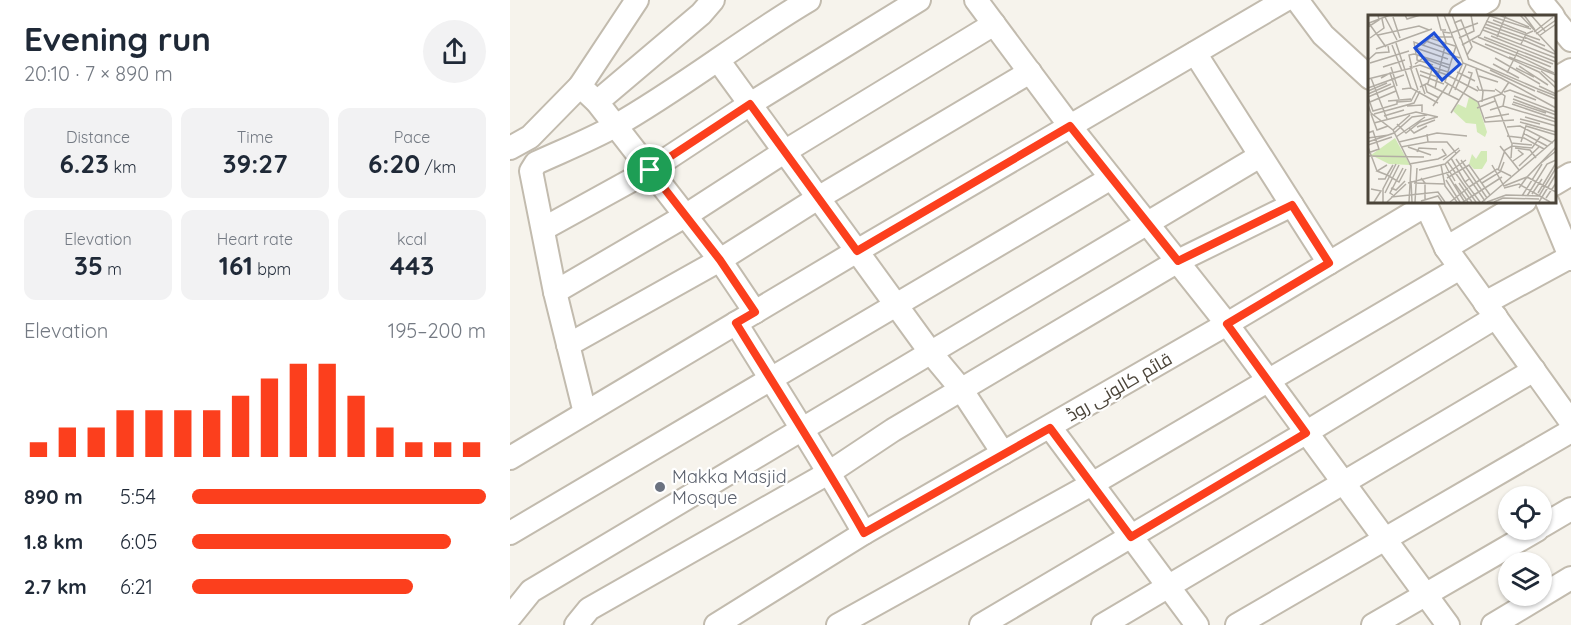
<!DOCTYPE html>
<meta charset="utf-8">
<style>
:root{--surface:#fff;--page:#f2f2f3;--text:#1f2937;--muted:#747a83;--accent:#fc3f1d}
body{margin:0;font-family:Quicksand,Cairo,sans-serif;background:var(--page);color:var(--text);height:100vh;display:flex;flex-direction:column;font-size:22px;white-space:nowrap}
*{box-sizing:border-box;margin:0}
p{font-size:20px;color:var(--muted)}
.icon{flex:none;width:33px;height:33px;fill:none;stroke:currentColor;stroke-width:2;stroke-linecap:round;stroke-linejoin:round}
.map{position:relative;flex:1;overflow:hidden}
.panel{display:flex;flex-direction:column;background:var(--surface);width:510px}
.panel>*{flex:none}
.buttons{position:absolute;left:988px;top:486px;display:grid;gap:12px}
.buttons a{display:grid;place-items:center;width:54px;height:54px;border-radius:50%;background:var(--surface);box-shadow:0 2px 4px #0004;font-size:30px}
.pin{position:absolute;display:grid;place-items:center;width:51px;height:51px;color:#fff;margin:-26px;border:3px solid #fff;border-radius:50%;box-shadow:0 2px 6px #0007}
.round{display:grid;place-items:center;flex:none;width:63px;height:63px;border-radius:32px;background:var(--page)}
.overview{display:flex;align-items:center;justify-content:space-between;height:102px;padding:0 24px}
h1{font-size:33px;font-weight:700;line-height:45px}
.figures{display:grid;grid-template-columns:repeat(3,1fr);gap:9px;height:102px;padding:6px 24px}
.figures div{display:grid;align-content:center;border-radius:12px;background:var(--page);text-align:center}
.figures b{font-size:26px;font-weight:700}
.figures small{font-size:16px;font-weight:400}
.figures p{font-size:16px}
.chart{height:168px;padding:12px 24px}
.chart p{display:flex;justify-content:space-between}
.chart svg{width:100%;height:108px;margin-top:6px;stroke:var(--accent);stroke-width:6}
ul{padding:0 24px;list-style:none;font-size:20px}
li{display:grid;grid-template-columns:96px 72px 1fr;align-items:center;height:45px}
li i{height:15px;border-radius:8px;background:var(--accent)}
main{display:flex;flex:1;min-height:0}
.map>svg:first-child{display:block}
</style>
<main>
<section class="panel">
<div class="overview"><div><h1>Evening run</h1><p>20:10 · 7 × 890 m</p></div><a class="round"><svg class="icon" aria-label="share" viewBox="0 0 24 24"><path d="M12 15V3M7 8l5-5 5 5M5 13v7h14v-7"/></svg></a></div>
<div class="figures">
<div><p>Distance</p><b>6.23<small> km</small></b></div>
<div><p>Time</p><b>39:27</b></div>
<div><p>Pace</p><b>6:20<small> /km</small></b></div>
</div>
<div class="figures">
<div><p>Elevation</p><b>35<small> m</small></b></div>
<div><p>Heart rate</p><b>161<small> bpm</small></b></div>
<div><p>kcal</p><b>443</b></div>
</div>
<div class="chart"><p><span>Elevation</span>195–200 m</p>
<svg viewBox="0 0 160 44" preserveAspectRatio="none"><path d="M5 44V38M15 44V32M25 44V32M35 44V25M45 44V25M55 44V25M65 44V25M75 44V19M85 44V12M95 44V6M105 44V6M115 44V19M125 44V32M135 44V38M145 44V38M155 44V38"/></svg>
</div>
<ul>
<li><b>890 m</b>5:54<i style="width:100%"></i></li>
<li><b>1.8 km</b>6:05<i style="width:88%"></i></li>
<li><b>2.7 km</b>6:21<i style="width:75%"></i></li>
</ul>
</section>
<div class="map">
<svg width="1061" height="625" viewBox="0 0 1061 625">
<rect width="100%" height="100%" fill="#f6f3ec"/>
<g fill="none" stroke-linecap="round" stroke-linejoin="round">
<defs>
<g id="minor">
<polyline points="466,0 560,126 717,324 938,625"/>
<polyline points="787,0 813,35 860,78"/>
<polyline points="1030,0 1043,16"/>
<polyline points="951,16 978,0"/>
<polyline points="1044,19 1061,40"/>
<polyline points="685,53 819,263"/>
<polyline points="208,60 421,353 451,389 493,453"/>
<polyline points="1044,80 1061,70"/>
<polyline points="70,86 87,102 210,260 245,312"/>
<polyline points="87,102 191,14 203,0"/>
<polyline points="0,148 20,137 70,86 127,0"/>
<polyline points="1044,184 1061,174"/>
<polyline points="1037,201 1061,259"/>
<polyline points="916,205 936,248 1061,422"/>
<polyline points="33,229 140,170 240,104 409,0"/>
<polyline points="936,248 1015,201"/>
<polyline points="45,292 175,216 274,152 484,24"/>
<polyline points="975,303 1060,257"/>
<path d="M226,323C269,393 314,462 354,533"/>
<polyline points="58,345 210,260 308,198 520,72"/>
<path d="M75,413L45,292L21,171L26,163C52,151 80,140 105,126C172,88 233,39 299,0"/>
<polyline points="540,427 687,625"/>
<polyline points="0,458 347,251 775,0"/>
<polyline points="1032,526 1061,509"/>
<polyline points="0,533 601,178"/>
<polyline points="0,617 21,591 750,156"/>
<polyline points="66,625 79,609 320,472 383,430 668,261 782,205"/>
<polyline points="206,625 354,533 717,324 916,205 916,201"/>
<polyline points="328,625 582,484 950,268"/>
<polyline points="471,625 787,438 986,317"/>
<polyline points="593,625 1024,370"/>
<polyline points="727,625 1061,431"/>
<polyline points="863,625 1027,530"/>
<polyline points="983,625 1061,578"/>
</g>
</defs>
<!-- minor casing -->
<use href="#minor" stroke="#c2bbae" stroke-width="26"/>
<!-- minor -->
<use href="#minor" stroke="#fff" stroke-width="22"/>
</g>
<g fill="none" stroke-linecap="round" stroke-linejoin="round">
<defs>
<path id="route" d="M240,104L347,251L560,126L668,261L782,205L819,263L717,324L796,433L621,537L540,428L354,533C314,462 269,393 226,323L245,312L210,260L140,170Z"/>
</defs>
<!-- route casing -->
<use href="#route" stroke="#fff" stroke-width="12"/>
<!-- route -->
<use href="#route" stroke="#fc3f1d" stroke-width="8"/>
</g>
<!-- markers -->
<circle fill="#6b7280" stroke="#fff" stroke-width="2" cx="150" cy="487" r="6"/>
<g text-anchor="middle" stroke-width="4.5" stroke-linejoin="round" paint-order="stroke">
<!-- street labels -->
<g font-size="18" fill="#4b4439" stroke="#fff">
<text transform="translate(609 387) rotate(-30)" y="6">قائم کالونی روڈ</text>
</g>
<!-- worship labels -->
<g font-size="18" fill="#5b616d" stroke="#fff" text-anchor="start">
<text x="162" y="483">Makka Masjid<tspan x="162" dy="21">Mosque</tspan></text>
</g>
</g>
<!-- overview -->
<g transform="translate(858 15)">
<rect width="188" height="188" fill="#f6f3ec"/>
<path d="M101,82L109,86L119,117L117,122L109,117L108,109L98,108L85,96L90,89L98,93ZM27,123L42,150L21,149L3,140ZM113,136H119V146L114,154H106L101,149L104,139L108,144Z" fill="#d2eab5"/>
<path fill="none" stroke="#b2ada4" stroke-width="1.5" d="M37,0L39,4L52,0M69,0L73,15H78M76,0L95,48L133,63L188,93M84,0L101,45M131,0L161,12M152,0L188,38M156,0L167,15M163,0L177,16M122,1L163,14M17,2L29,25M25,2L32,23M125,5L158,18M118,6L172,25M0,7L18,32M1,8L22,0M86,8L93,5L104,32L99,40M117,9L156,23M0,12L11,5L10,0M116,12L155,26M115,15L188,43M166,17L185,2M83,18L110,8M168,19L188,5M10,20L51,11L61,15M123,21L188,47M171,21L188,9M64,22H84M110,22L183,52M116,22L185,49M129,22L138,0M156,22L177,31M2,23L16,13L14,4M91,23L106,16L103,0M155,25L187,39M58,26L77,33M104,26L171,57L188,73M28,28L43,73M117,29L148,41M153,29L158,19L165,16M24,30L34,56M55,30L62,23L87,31M94,30L112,20L122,0M48,33L80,44M8,34L64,14M48,39L46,27L92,43M49,39V45L65,50M148,40L186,58M141,42L188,60M127,43L172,69M101,44L170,74M0,45L8,38L21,37L20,31M2,48L41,36M47,49L55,43L81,53M125,49L151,63M82,50L77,67L110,87L133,79L141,67M42,51L50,75M61,51L80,57M151,51L180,70M15,52L37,45M23,52L29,71M45,52L52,50L79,60L110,76M48,53L57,79M148,53L166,62M108,54L115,77L114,87M122,55L167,76M52,56L78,65M173,56L188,68M89,57L107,66M139,58L150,36M52,60L76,69M111,61L130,67M3,63L19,104M13,63L22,58L31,84M0,64L44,53L41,40L46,39L82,50L88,31M59,69L91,85M57,70L59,77L71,83M109,71L111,75L127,76M171,71L188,79M52,72L60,68L64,54M0,73L36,60M67,73L78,27L75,17L82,18M34,74L43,73L70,88M127,74L137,81L135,91M170,74L188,81M87,75L98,50M0,76L19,68M169,76L188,84M136,77L142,75L168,85M0,79L23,69M81,79L95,48M146,81L188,97M0,82L5,96L29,89V85M0,82L26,71M126,82L144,129L143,143M145,84L188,100M20,86L43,84M2,87L28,76M29,87L43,86L49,75M110,87L117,107L146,105M145,87L178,98M144,89L188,104M0,90L3,98L25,115L43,151L41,187M39,91L54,90V97M65,91L80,69M109,93L127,86M122,95L135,91L188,107M83,98L100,71L104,58L100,57M3,99L9,115L20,111M6,99L46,88L52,76M16,101L36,95M157,102L188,111M117,103L141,99M152,104L172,109M152,107L188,117M6,108L48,97L70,102M29,109L38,118L52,107L69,102M49,112L67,105M139,112L152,111L185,128M41,113L46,118L59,111M25,115L42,100M0,118L5,116L11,134L0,138M155,118L179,131M139,121L156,123L176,134M28,122L57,102M0,123L21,120M0,127L26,118L44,102L59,100M31,127L69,118L99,121M60,127H79L88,138M153,127L158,111L188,120M143,128L164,130M0,130L24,122M132,131L151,155M0,132L9,156M33,132L60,127L59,119M40,132L63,140M147,133L162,135L168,143M49,137L51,133L69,134M0,141L56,142M83,143L97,167M88,144L117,186M75,145L91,133M93,145L119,183M79,146L108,187M145,146L155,139L150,135M173,148L188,136M41,149L70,144L78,140L74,134M77,149L81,157L98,145M25,150L19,160L31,167L38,154M73,150L77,171L89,187M124,150L136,171L159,162L188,132M151,151L172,131M51,155L77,149L92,135M130,155L137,135L144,131L164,133L172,122M78,157L96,186M53,163L57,168V185M79,163L101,150L122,180M10,164H17L19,160L9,156L19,150M101,164L97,167L112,187M78,165L92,187M43,166L44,187M40,168L82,157L87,166M46,168L77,169M91,168L104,187M114,168L132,157L136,147M87,169L100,187M101,172L129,154L143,161M23,173L28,175L37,166M136,173L151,169L182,187M151,173L159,162L188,177M3,174L13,176L6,187M17,178L31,150M170,178L188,148M164,179L174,164M25,180L22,178L35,153M154,181L174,149M159,181L179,149L188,145M23,182L70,177L77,187M178,183L188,168M53,186L70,181L74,187M15,187V174L28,149M19,187L38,169M47,187L49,153M82,187L100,173M95,187L134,162M114,187L188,124M119,187L138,180L171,181L188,153M126,187L135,183L171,184M171,187L188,159"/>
<path fill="#1d4ed8" fill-opacity="0.15" stroke="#1d4ed8" stroke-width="3" d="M66,18L92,49L74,65L47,33Z"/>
<rect width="188" height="188" fill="none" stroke="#4b4439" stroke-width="3"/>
</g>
</svg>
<div class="buttons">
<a><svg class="icon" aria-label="locate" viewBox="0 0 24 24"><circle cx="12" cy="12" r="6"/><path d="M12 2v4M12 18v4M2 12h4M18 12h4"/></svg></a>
<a><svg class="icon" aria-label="layers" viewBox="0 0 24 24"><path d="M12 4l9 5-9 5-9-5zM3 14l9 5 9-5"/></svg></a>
</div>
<div class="pin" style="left:140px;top:170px;background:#1e9e55"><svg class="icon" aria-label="arrive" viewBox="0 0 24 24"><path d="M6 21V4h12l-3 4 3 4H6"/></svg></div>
</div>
</main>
